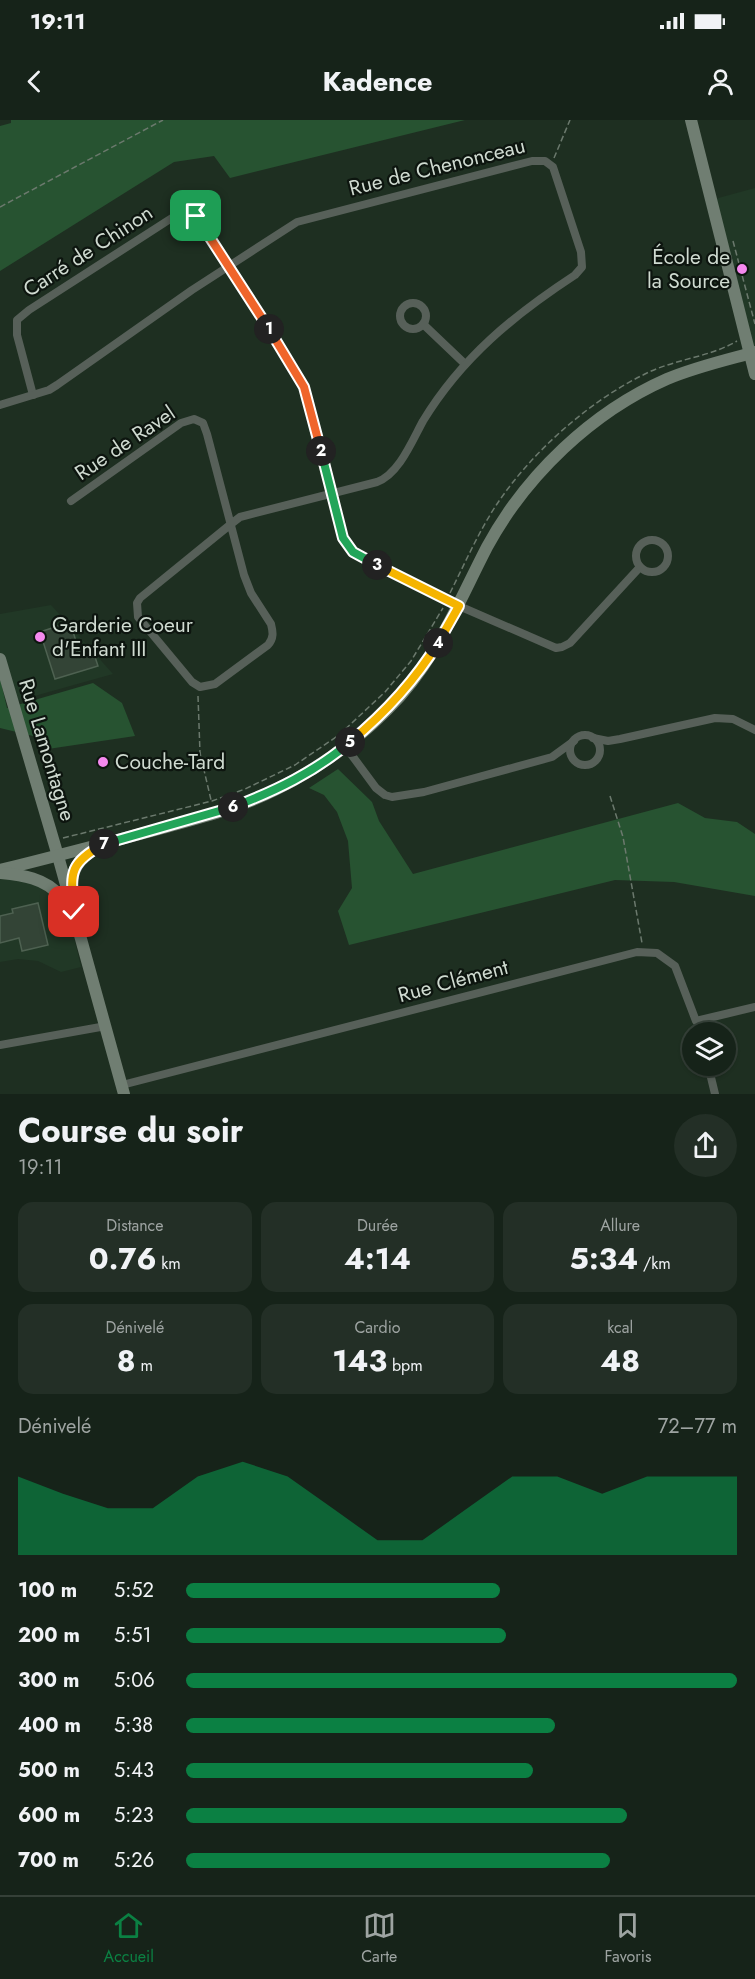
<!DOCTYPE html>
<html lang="fr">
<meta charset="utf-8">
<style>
:root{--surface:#162319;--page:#232f26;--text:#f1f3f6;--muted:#9ea4a2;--line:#354038;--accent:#0b8043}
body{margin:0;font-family:Jost,sans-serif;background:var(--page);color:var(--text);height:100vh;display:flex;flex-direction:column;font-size:22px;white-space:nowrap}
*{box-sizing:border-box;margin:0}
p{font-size:20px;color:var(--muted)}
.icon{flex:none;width:33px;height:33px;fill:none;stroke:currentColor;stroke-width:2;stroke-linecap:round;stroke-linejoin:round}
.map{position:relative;height:974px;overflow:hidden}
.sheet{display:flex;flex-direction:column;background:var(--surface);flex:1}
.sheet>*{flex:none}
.controls{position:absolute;left:682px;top:902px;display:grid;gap:12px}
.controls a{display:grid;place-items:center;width:54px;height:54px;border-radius:50%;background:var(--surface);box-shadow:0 2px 4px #0004,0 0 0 2px var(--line);font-size:30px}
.pin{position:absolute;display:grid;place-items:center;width:51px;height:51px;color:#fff;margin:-26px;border-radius:12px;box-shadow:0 3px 9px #0006}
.km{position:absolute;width:30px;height:30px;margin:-15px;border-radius:50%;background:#222;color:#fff;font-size:16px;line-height:30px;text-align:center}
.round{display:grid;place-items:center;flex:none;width:63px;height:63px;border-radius:32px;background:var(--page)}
.head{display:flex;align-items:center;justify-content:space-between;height:102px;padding:0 18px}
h1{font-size:33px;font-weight:700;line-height:45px}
.metrics{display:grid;grid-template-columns:repeat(3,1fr);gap:9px;height:102px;padding:6px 18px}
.metrics div{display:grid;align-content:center;border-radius:15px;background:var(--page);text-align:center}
.metrics b{font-size:30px;font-weight:700}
.metrics small{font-size:16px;font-weight:400}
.metrics p{font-size:16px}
.chart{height:168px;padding:12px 18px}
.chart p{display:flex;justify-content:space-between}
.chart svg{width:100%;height:108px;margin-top:6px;fill:var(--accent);opacity:.7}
ul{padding:0 18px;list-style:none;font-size:20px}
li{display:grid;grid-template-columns:96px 72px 1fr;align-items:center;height:45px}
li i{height:15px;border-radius:8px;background:var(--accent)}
.status{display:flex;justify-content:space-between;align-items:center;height:42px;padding:0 30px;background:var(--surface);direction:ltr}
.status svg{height:16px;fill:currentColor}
header{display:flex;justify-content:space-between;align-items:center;height:78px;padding:0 18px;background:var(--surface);font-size:27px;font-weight:700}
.dock{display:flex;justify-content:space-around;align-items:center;height:84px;border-top:2px solid var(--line);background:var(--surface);font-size:16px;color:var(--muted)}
.dock a{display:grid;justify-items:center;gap:3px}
.dock .current{color:var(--accent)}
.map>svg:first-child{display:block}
</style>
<div class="status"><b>19:11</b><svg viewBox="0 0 49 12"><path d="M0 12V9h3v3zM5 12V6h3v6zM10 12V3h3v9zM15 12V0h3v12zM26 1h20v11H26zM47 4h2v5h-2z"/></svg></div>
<header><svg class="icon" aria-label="back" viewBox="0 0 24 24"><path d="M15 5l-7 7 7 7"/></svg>Kadence<svg class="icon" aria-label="person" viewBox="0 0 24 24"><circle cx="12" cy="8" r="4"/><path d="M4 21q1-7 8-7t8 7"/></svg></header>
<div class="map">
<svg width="755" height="974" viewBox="0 0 755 974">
<rect width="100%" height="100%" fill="#1e2f21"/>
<!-- built -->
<g fill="#213826">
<polygon points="755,68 755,232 711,80"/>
<polygon points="51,485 113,554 13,582 0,539 0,494"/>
<polygon points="0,756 26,757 58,776 73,813 81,847 61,852 38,841 18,839 0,842"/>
</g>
<!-- green -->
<g fill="#275331">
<polygon points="11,0 465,0 230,58 214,36 174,42 0,151 0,6 11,3"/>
<polygon points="0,558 7,588 93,563 122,583 135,616 48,629 33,616 0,608"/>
<polygon points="338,649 372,682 379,701 413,754 678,683 705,698 737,702 755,714 755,776 674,762 615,760 349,825 338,791 352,768 348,721 337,692 324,675 309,668"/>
</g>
<!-- building -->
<g fill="#334436" stroke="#4e6151" stroke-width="1.5">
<polygon points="70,502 80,534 93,531 98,546 55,559 40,512"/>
<polygon points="38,783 48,825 22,831 19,818 0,823 0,796 13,793 12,789"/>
</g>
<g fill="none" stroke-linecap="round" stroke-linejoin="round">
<!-- path -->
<g stroke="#6b796d" stroke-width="1.5" stroke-dasharray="6 3" stroke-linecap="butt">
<polyline points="554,38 570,0"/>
<polyline points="0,87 163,0"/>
<polyline points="733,121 755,204"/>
<path d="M450,473C465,443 479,411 497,384C531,333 588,282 643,255C673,239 708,238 737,221"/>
<polyline points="198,576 200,633 211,680"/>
<polyline points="610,676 623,717 642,823"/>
<polyline points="63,718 212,681 245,669 295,645 339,615 385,572 411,541 443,488"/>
</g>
<!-- street -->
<g stroke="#576059" stroke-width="8">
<circle cx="413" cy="196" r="13"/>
<polyline points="423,204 465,244"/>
<path d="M33,275L17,215V200L29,190L178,94C188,90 194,93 201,101L304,267L343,418L353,432L459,486L556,528L562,527L570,523L640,447"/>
<path d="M0,285L49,270L57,265L192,170L297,102L532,41H545L553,47L581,132L582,147L575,155C514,195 462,237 423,301C412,321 399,354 377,362L240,397L231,404L140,478L137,483L138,497L192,562L200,567L215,564L268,525C274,518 273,512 271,504L251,473L244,455L207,314L203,303L194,299L181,303L71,381"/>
<circle cx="652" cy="436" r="16"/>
<circle cx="585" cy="630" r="15"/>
<polyline points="593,618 608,621 620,619 715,598 733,599 755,610"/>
<polyline points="345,626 376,668 385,675 392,677 424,672 552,637 574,621"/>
<polyline points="0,925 106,906"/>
<polyline points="708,945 715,974"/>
<polyline points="122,965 637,832 657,833 675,846 696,901 755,887"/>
</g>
<!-- secondary -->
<g stroke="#707e72" stroke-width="12">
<polyline points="691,0 755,254"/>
<polyline points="0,539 58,736 124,974"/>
<path d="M0,750C53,737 106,723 159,709C199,698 240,688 277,669C317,649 355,622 387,590C435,543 457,485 487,427C526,355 592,292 667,259C695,247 726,240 755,232"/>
<path d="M1,753C22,755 45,758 60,776C63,781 66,788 68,794"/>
<path d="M72,770C70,751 79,738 96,729"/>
</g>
</g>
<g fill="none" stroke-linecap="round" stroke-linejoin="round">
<defs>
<polyline id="split-1" points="196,96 269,209"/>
<polyline id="split-2" points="269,209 304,267 321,331"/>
<polyline id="split-3" points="321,331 343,418 353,432 377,445"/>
<polyline id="split-4" points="377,445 459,486 438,523"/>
<path id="split-5" d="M350,622C385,593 414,562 438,523"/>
<path id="split-6" d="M233,687C275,671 315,652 350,622"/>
<polyline id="split-7" points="104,724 233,687"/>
<path id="split-8" d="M74,792C71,754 67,744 104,724"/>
</defs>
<!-- split-1 casing -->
<use href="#split-1" stroke="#fff" stroke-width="12"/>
<!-- split-2 casing -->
<use href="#split-2" stroke="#fff" stroke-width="12"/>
<!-- split-3 casing -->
<use href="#split-3" stroke="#fff" stroke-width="12"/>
<!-- split-4 casing -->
<use href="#split-4" stroke="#fff" stroke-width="12"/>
<!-- split-5 casing -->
<use href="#split-5" stroke="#fff" stroke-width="12"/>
<!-- split-6 casing -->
<use href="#split-6" stroke="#fff" stroke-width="12"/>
<!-- split-7 casing -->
<use href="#split-7" stroke="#fff" stroke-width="12"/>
<!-- split-8 casing -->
<use href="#split-8" stroke="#fff" stroke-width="12"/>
<!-- split-1 -->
<use href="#split-1" stroke="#f0652b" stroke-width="8"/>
<!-- split-2 -->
<use href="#split-2" stroke="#f0652b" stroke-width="8"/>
<!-- split-3 -->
<use href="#split-3" stroke="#22a559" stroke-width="8"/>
<!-- split-4 -->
<use href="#split-4" stroke="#f5b400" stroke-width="8"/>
<!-- split-5 -->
<use href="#split-5" stroke="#f5b400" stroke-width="8"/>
<!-- split-6 -->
<use href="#split-6" stroke="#22a559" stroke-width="8"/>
<!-- split-7 -->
<use href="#split-7" stroke="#22a559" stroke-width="8"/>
<!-- split-8 -->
<use href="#split-8" stroke="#f5b400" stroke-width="8"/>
</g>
<!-- markers -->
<g fill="#f589ee" stroke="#0d150f" stroke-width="2">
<circle cx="742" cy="149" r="6"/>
<circle cx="40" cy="517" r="6"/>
<circle cx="103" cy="642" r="6"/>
</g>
<g text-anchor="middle" stroke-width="4.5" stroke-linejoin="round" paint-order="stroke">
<!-- street labels -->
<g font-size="21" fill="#cfdad0" stroke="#0d150f">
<text transform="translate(437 47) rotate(-14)" y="7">Rue de Chenonceau</text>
<text transform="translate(88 131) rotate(-33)" y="7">Carré de Chinon</text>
<text transform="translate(125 323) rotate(-34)" y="7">Rue de Ravel</text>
<text transform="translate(47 630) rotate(73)" y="7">Rue Lamontagne</text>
<text transform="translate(453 861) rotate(-15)" y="7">Rue Clément</text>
</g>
<!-- poi labels -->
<g font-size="21" fill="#cfdad0" stroke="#0d150f" text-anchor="start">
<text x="730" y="144" text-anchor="end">École de<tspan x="730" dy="24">la Source</tspan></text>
<text x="52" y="512">Garderie Coeur<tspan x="52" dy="24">d'Enfant III</tspan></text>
<text x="115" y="649">Couche-Tard</text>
</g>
</g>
</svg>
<div class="controls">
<a><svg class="icon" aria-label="layers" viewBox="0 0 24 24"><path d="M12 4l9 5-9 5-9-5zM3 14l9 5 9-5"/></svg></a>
</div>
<div class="pin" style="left:196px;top:96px;background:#1e9e55"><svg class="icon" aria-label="arrive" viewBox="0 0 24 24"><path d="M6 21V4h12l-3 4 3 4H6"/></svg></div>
<div class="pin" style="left:74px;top:792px;background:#d93025"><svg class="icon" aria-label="check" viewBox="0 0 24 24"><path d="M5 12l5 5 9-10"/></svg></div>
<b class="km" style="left:269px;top:209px">1</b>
<b class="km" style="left:321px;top:331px">2</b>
<b class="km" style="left:377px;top:445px">3</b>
<b class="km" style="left:438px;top:523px">4</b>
<b class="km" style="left:350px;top:622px">5</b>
<b class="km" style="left:233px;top:687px">6</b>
<b class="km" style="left:104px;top:724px">7</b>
</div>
<section class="sheet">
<div class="head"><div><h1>Course du soir</h1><p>19:11</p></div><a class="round"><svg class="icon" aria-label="share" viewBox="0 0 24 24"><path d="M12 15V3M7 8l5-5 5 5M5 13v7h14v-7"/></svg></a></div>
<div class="metrics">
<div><p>Distance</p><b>0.76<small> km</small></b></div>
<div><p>Durée</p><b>4:14</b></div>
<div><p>Allure</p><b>5:34<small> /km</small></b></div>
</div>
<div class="metrics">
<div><p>Dénivelé</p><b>8<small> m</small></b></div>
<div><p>Cardio</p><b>143<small> bpm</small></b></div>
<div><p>kcal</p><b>48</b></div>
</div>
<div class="chart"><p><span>Dénivelé</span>72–77 m</p>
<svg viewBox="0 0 160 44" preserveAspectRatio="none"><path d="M0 44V12L10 19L20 25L30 25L40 12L50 6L60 12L70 25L80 38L90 38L100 25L110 12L120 12L130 19L140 12L150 12L160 12V44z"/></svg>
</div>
<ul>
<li><b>100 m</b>5:52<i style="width:57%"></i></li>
<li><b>200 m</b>5:51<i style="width:58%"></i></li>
<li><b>300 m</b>5:06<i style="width:100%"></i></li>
<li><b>400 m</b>5:38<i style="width:67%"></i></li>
<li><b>500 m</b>5:43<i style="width:63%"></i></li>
<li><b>600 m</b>5:23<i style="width:80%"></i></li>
<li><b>700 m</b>5:26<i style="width:77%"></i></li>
</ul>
</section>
<nav class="dock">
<a class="current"><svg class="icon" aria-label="home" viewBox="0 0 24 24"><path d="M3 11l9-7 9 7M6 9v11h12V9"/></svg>Accueil</a>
<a><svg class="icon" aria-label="map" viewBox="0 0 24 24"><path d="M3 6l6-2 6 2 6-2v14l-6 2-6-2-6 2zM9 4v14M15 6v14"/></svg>Carte</a>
<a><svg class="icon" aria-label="saved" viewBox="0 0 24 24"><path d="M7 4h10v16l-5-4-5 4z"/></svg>Favoris</a>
</nav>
